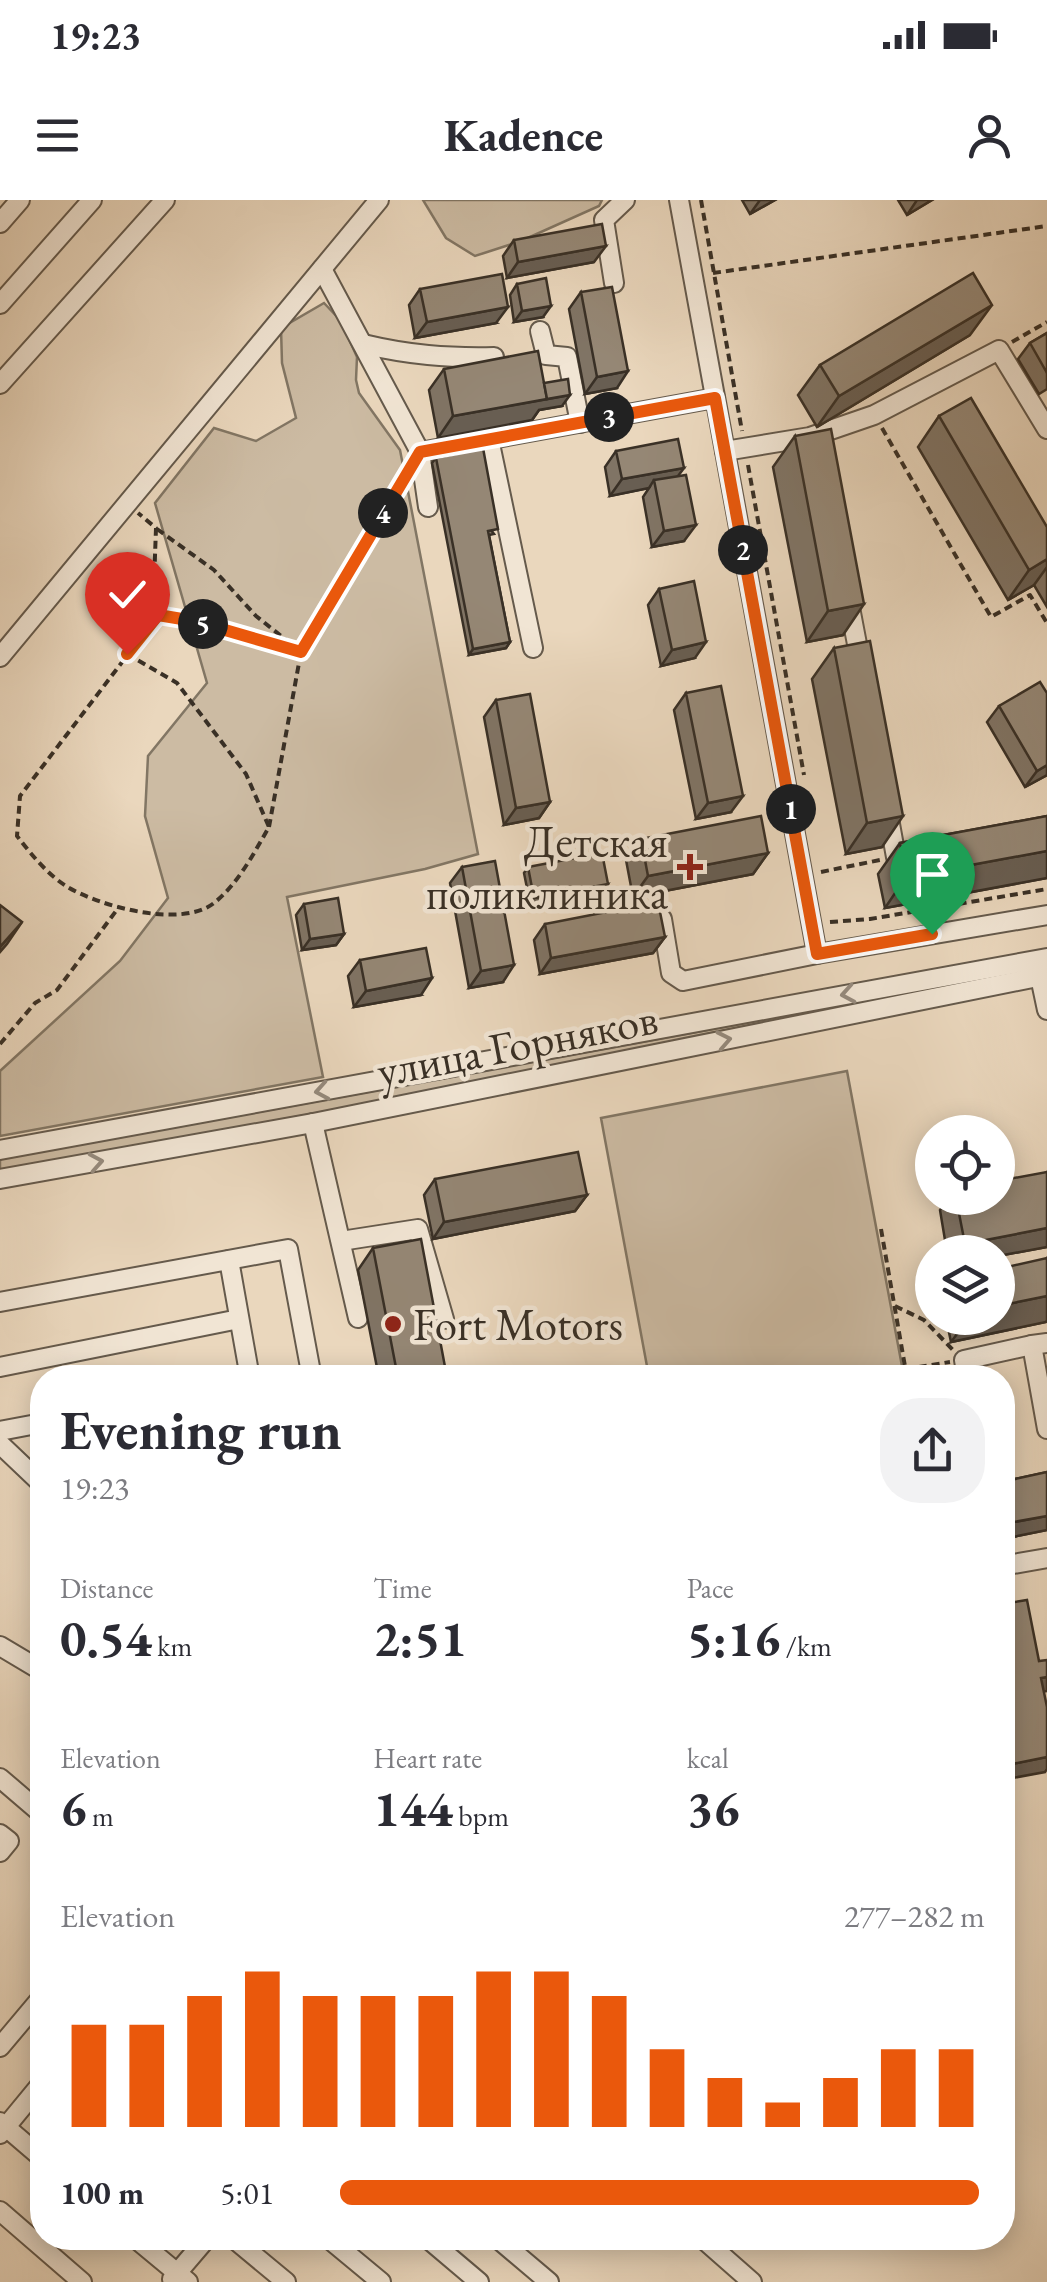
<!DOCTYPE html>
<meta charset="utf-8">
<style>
:root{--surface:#fff;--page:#f2f2f3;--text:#2b2b33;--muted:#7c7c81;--accent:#ea580c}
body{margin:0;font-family:"EB Garamond",serif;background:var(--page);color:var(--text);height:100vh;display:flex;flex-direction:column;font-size:38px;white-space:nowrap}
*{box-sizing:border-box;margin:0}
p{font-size:32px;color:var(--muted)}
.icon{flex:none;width:55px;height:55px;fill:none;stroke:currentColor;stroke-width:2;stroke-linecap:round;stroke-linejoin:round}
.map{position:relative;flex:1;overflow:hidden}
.sheet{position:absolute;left:30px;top:1165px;width:985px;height:885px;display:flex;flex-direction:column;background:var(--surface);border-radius:40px;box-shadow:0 5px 25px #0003}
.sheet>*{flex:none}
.buttons{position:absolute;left:915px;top:915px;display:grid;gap:20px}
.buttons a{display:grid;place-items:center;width:100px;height:100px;border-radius:50%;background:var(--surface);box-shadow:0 5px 25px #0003;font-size:50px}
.pin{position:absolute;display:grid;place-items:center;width:85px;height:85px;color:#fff;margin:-102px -42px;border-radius:50% 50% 50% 0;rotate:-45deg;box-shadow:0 0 10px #0007}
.pin .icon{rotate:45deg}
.km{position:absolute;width:50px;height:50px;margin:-25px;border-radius:50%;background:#222;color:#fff;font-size:28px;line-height:50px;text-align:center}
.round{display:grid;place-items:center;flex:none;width:105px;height:105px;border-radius:40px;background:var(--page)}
.overview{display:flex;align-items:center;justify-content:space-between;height:170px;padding:0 30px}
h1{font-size:55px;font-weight:700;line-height:75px}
.figures{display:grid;grid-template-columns:repeat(3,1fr);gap:15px;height:170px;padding:10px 30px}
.figures div{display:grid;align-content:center}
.figures b{font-size:50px;font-weight:700}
.figures small{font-size:28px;font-weight:400}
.figures p{font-size:28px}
.chart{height:280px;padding:20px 30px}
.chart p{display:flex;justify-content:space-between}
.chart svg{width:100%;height:180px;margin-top:10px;stroke:var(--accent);stroke-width:6}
ul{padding:0 30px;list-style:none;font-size:32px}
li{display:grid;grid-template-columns:160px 120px 1fr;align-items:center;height:75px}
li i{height:25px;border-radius:12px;background:var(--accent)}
.status{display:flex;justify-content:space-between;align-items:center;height:70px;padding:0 50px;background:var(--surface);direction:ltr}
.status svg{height:28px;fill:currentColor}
header{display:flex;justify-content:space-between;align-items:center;height:130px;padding:0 30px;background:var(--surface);font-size:45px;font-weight:700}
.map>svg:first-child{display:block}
</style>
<div class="status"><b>19:23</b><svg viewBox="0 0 49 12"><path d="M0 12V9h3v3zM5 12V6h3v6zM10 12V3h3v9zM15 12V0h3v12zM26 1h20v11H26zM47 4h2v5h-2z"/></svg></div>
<header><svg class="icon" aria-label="menu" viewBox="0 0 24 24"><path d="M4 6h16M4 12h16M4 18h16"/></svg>Kadence<svg class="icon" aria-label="person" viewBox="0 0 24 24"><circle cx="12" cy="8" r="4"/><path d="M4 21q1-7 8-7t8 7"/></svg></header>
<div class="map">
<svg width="1047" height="2082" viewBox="0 0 1047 2082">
<rect width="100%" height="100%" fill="#ead7bd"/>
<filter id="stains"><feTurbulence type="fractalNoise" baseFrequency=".002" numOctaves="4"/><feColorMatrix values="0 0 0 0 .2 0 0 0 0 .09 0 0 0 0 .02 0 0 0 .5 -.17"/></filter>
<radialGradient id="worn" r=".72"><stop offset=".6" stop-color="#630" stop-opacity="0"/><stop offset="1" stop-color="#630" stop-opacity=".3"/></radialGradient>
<!-- green -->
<g fill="#ccbba3" stroke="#827664" stroke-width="2.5">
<polygon points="423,0 602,0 599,6 521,41 475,56 446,38"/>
<polygon points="324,103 341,121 357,157 356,180 359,193 400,250 478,654 425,669 287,697 323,877 0,936 0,871 120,761 168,698 145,616 148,556 207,483 155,303 214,228 256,241 296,218 282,163 281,128"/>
<polygon points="1047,768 1047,779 0,971 0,959"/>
<polygon points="847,871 904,1177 649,1177 601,918"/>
</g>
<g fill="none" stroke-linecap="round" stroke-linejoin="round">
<defs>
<g id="minor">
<polyline points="679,0 817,754"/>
<polyline points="0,23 20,0"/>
<polyline points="322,69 420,252 715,198"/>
<polyline points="614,83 604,20 625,0"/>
<polyline points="0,104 92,0"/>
<polyline points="540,131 546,155 567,157 580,223"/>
<path d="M363,144C409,155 447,158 494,157"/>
<polyline points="0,184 165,0"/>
<polyline points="489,239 533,448"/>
<polyline points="725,251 810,237 874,215 999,150 1047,229"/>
<polyline points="420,252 428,307"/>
<polyline points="848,397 861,465"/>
<polyline points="0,457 379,0"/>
<polyline points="888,613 896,657 910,654"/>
<polyline points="662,719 671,773 683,781 817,754 1047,715"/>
<polyline points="1040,777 1047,810"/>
<polyline points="313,923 358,1118"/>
<polyline points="0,950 1047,758"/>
<polyline points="0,979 313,923 1047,775"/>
<polyline points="341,1041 418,1029 444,1119"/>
<polyline points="229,1060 250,1178"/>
<polyline points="0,1102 288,1049 312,1178"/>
<polyline points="1047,1143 1032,1145 1047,1229"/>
<polyline points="0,1167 239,1119"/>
<polyline points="967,1178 964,1160 1032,1145"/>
<polyline points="0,1231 42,1223"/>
<polyline points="0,1244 42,1284"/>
<polyline points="1002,1366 1047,1358"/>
<polyline points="0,1446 42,1471"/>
<polyline points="0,1578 42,1614"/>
<polyline points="0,1634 9,1641 0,1652"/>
<polyline points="0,1847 42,1797"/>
<polyline points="0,1922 42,1958"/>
<polyline points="0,1934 42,1883"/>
<polyline points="0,2011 82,2082"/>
<polyline points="135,2038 188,2082"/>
<polyline points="233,2038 286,2082"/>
<polyline points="328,2038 381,2082"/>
<polyline points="427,2038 479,2082"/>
<polyline points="497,2038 549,2082"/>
<polyline points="702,2038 752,2082"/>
<polyline points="172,2079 207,2038"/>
</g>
</defs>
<!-- minor casing -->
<use href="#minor" stroke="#655a4c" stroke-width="22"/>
<!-- path -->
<g stroke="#393026" stroke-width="4" stroke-dasharray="8 5" stroke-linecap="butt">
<polyline points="701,0 742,231"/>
<polyline points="713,73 1047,26"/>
<polyline points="1012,142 1047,122"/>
<polyline points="882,228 991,417 1030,395 1047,423"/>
<polyline points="748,265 804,575"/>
<polyline points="157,329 214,370 256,416 301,452"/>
<polyline points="158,415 194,421 293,450"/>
<path d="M127,454L177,483L246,574L269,627C254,653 238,684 214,703C181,729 98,706 66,686C47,674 31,654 17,636L20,596L158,415L154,383L156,328L138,313"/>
<polyline points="269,627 301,452 405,277"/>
<polyline points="821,672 880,660"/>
<polyline points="830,722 870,719 1047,689"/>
<polyline points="0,844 35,803 57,790 119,707"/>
<polyline points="881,1029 907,1178"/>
<polyline points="895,1106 924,1120 953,1150"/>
<polyline points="906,1169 950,1162"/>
</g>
<!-- minor -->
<use href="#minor" stroke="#f1e5d4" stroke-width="18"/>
</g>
<!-- wall -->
<g fill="#807465" stroke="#393026" stroke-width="2.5">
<polygon points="742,0 775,0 750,14"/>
<polygon points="898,0 932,0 907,15"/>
<polygon points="514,40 594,62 507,78 503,56"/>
<polygon points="517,84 543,117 514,122 510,95"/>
<polygon points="420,89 496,123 415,138 409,105"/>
<polygon points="581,92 617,188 585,194 569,109"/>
<polygon points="1047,133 1047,189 1039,194 1018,159 1030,143"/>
<polygon points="970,135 817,227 798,195 820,165"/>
<polygon points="444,169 544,183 562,206 539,210 532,220 438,238 429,190"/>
<polygon points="939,216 1047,327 1047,407 1034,385 1008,400 918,247"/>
<polygon points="795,236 843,435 807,442 773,267"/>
<polygon points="616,251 678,276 684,341 652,347 643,297 649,288 610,296 605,267"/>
<polygon points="436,258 494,334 489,335 510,442 506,448 469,455 432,263"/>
<polygon points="659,389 695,458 661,466 648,405"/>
<polygon points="834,448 882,647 846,654 812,479"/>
<polygon points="686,493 731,612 696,619 674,510"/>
<polygon points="1047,493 1047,575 1025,587 987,522 999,506"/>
<polygon points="496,500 550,602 539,618 504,625 484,517"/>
<polygon points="1047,616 1047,678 885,708 878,674 900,643"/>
<polygon points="641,639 768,653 753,674 633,697 626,660"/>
<polygon points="462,667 503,782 469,788 450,683"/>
<polygon points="528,667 604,690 530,703 524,673"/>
<polygon points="304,704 344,734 336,745 302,750 296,715"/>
<polygon points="545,724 665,737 653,753 540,774 534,740"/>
<polygon points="360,760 421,795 354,807 348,776"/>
<polygon points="1047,972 1047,1047 998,1056 998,1052 947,1052 940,1010 949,998 998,998"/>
<polygon points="435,979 587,995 575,1011 433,1039 424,995"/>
<polygon points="373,1048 442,1178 379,1178 358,1070"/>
<polygon points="1047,1058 1047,1120 1046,1122 951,1142 946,1118 998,1118"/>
<polygon points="1047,1272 1047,1330 1003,1339 1002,1285 1006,1281"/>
</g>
<!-- shaded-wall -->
<g fill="#685e52" stroke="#393026" stroke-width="2.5">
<polygon points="760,0 775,0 750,14"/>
<polygon points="917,0 932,0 907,15"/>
<polygon points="606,46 594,62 507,78 518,62"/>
<polygon points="992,105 970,135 817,227 839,196"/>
<polygon points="551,106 543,117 514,122 522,111"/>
<polygon points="508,107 496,123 415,138 427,122"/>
<polygon points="628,171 617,188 585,194 597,177"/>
<polygon points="570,195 562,206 539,210 532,220 438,238 453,216"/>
<polygon points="684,268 672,284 654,280 649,288 610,296 622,279"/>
<polygon points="696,325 684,341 652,347 664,331"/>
<polygon points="1047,359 1047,367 1034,385 1008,400 1029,370"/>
<polygon points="864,404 843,435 807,442 828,411"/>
<polygon points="510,442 506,448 469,455 473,449"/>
<polygon points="706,442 695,458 661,466 672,450"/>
<polygon points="1047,565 1047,575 1025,587 1037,571"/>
<polygon points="743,596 731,612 696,619 708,603"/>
<polygon points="550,602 539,618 504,625 516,608"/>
<polygon points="903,616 882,647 846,654 867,623"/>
<polygon points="1047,651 1047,678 885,708 906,677"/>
<polygon points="768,653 753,674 633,697 648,676"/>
<polygon points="608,684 604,690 530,703 534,698"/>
<polygon points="22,722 7,744 0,752 0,747"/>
<polygon points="344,734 336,745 302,750 310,739"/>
<polygon points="665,737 653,753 540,774 551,758"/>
<polygon points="514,765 503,782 469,788 481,771"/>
<polygon points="432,778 421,795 354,807 366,791"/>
<polygon points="587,995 575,1011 433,1039 444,1022"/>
<polygon points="1047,1028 1047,1047 998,1056 998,1052 959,1052 965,1044"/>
<polygon points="1047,1096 1047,1120 1046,1122 951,1142 969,1118 998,1118 998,1106"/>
<polygon points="446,1172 442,1178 418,1178"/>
<polygon points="1047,1316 1047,1330 1003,1339 1014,1322"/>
<polygon points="1047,1477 1047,1491 1030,1494 1041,1478"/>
<polygon points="1047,1557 1047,1569 1045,1572 1002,1580 1002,1566"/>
</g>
<!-- building -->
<g fill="#958775" stroke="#393026" stroke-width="2.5">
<polygon points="602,24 606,46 518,62 514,40"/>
<polygon points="973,73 992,105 839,196 820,165"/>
<polygon points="502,74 508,107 427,122 420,89"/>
<polygon points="546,78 551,106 522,111 517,84"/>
<polygon points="612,87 628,171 597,177 581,92"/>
<polygon points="1047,133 1047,173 1030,143"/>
<polygon points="538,151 547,199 453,216 444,169"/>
<polygon points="568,179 570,195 547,199 544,183"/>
<polygon points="971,198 1047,327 1047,359 1029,370 939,216"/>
<polygon points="831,229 864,404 828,411 795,236"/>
<polygon points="678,239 684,268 622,279 616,251"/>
<polygon points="483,248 498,329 488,331 510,442 473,449 436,258"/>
<polygon points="686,275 696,325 664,331 654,280"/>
<polygon points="694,381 706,442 672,450 659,389"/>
<polygon points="870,441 903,616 867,623 834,448"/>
<polygon points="1040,482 1047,493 1047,565 1037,571 999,506"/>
<polygon points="721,486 743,596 708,603 686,493"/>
<polygon points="530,494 550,602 516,608 496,500"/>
<polygon points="761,616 768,653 648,676 641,639"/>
<polygon points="1047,616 1047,651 906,677 900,643"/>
<polygon points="602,653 608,684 534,698 528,667"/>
<polygon points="495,661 514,765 481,771 462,667"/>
<polygon points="338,698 344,734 310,739 304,704"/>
<polygon points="658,702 665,737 551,758 545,724"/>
<polygon points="0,705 22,722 0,747"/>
<polygon points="426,748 432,778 366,791 360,760"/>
<polygon points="578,952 587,995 444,1022 435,979"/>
<polygon points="1047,972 1047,1028 965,1044 956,998 998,998 998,981"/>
<polygon points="421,1039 446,1172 418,1178 398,1178 373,1048"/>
<polygon points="1047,1058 1047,1096 998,1106 998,1069"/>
<polygon points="1047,1272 1047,1316 1014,1322 1006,1281"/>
<polygon points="1027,1400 1039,1461 1047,1460 1047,1477 1041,1478 1047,1507 1047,1557 1002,1566 1002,1404"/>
</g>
<!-- one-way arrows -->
<defs><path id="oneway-chevron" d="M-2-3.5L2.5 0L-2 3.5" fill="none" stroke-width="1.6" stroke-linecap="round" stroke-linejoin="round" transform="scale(2.5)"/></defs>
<g stroke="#958a7d">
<use href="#oneway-chevron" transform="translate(848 794) rotate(170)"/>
<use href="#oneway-chevron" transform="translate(724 840) rotate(-11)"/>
<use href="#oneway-chevron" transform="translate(322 891) rotate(170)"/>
<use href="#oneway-chevron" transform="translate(96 962) rotate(-10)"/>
</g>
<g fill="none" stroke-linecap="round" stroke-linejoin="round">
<defs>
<polyline id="route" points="127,454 158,415 194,421 301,452 420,252 715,198 817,754 932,734"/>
</defs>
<!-- route casing -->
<use href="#route" stroke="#fff" stroke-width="20"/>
<!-- route -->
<use href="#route" stroke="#ea580c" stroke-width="12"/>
</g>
<!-- markers -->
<g fill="#8f2418" stroke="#f1e5d4" stroke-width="4">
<path d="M685 652h10v10h10v10h-10v10h-10v-10h-10v-10h10z"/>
<circle cx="393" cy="1124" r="10"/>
</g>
<g text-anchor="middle" stroke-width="9" stroke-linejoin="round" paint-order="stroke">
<!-- poi labels -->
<g font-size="45" fill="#393026" stroke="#f1e5d4" text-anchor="end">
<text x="668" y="657">Детская<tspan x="668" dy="52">поликлиника</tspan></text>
<text x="413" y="1140" text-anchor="start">Fort Motors</text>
</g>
<!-- street labels -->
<g font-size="45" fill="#393026" stroke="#f1e5d4">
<text transform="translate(517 844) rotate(-11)" y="16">улица Горняков</text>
</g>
</g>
<rect width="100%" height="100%" filter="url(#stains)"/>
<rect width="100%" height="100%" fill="url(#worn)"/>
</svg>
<div class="buttons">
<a><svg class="icon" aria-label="locate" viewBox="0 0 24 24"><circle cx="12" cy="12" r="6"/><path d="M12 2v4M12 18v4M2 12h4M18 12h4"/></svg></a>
<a><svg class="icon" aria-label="layers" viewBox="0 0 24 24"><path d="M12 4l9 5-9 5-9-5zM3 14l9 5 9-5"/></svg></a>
</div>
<div class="pin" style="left:932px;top:734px;background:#1e9e55"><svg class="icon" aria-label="arrive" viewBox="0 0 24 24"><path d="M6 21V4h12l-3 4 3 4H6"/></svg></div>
<div class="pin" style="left:127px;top:454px;background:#d93025"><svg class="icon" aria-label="check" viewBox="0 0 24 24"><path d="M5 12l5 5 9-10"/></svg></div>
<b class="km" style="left:791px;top:609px">1</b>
<b class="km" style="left:743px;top:350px">2</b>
<b class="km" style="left:609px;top:217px">3</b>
<b class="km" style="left:383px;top:313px">4</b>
<b class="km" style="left:203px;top:424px">5</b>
<section class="sheet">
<div class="overview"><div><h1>Evening run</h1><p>19:23</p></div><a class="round"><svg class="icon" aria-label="share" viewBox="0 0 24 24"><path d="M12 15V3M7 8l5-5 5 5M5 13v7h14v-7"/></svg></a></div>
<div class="figures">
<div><p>Distance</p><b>0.54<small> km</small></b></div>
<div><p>Time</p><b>2:51</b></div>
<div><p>Pace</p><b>5:16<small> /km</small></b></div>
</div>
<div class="figures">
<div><p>Elevation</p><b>6<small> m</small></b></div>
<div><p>Heart rate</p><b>144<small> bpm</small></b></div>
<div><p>kcal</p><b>36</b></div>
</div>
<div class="chart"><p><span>Elevation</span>277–282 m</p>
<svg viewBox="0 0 160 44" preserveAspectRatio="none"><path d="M5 44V19M15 44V19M25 44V12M35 44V6M45 44V12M55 44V12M65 44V12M75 44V6M85 44V6M95 44V12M105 44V25M115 44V32M125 44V38M135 44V32M145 44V25M155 44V25"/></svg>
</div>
<ul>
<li><b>100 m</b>5:01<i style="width:99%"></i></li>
</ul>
</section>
</div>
